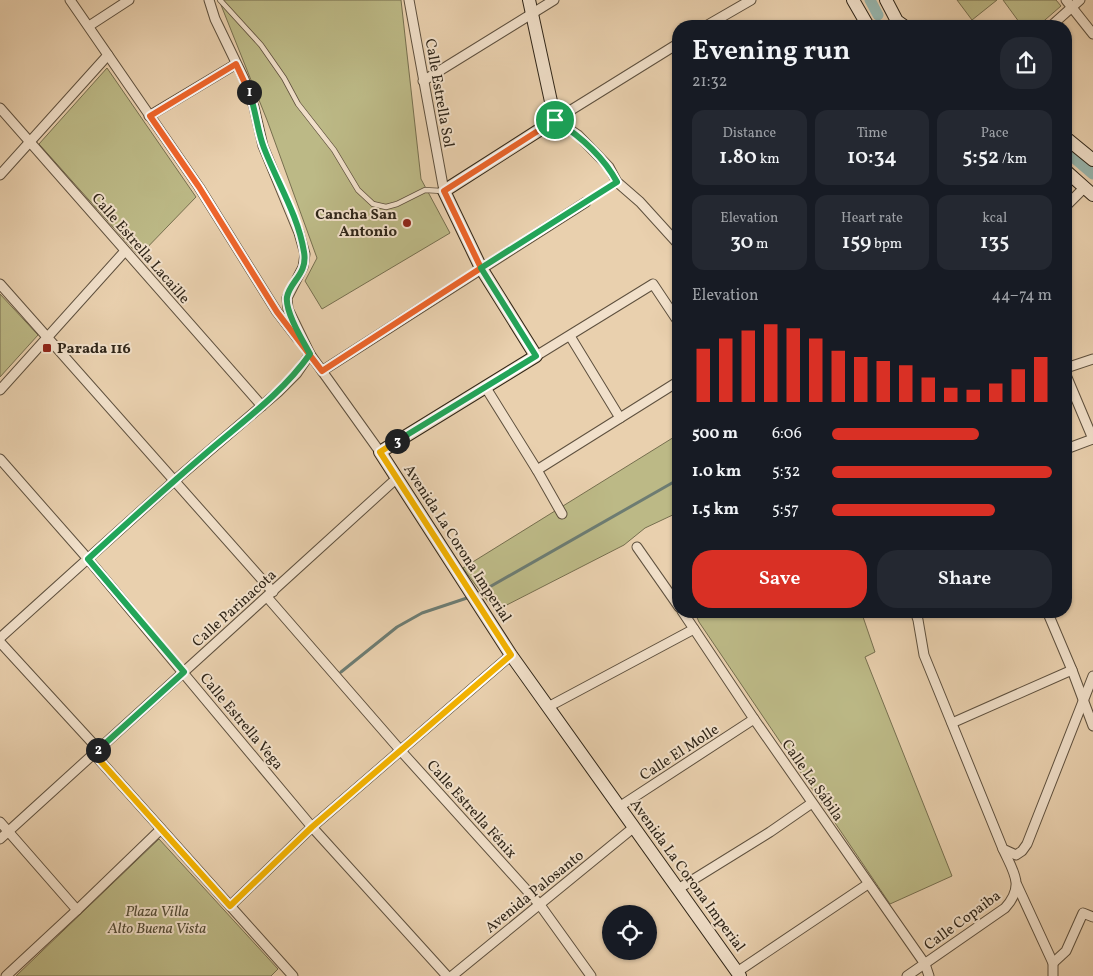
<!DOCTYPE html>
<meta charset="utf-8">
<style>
:root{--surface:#171b24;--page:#242831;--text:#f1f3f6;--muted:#9ea1a6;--accent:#d93025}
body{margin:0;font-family:Vollkorn,serif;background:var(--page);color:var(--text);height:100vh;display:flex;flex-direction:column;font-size:19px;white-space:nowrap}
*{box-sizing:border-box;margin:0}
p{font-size:16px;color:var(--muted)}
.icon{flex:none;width:28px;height:28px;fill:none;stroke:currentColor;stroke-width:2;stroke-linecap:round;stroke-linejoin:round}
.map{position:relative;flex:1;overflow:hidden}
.panel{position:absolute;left:672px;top:20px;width:400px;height:598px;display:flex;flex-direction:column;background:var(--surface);border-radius:20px;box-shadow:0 1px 4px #0004}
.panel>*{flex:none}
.tools{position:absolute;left:602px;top:905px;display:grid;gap:10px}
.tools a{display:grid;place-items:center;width:55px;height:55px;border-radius:50%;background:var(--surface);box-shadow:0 1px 4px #0004;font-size:25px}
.pin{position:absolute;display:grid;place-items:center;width:42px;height:42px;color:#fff;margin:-21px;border:2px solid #fff;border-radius:50%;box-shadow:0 1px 5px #0007}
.km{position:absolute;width:25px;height:25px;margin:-12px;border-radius:50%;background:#222;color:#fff;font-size:14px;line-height:25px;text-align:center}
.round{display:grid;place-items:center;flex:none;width:52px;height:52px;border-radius:20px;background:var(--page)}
.overview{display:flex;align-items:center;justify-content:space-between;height:85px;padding:0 20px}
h1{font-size:28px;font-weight:600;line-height:38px}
.metrics{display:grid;grid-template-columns:repeat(3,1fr);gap:8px;height:85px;padding:5px 20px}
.metrics div{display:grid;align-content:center;border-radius:12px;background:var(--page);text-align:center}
.metrics b{font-size:21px;font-weight:600}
.metrics small{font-size:14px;font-weight:400}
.metrics p{font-size:14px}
.chart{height:140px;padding:10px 20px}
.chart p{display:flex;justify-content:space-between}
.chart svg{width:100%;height:90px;margin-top:5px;stroke:var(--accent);stroke-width:6}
.button{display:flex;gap:10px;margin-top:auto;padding:10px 20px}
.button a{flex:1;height:58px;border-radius:20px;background:var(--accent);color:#fff;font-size:20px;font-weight:600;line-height:58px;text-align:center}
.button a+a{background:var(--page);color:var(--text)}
ul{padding:0 20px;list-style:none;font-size:16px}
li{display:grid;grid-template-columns:80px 60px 1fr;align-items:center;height:38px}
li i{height:12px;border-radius:6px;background:var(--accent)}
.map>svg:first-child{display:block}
</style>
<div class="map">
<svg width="1093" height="976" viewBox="0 0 1093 976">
<rect width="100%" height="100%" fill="#e9d0ae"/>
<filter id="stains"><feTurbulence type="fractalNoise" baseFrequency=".004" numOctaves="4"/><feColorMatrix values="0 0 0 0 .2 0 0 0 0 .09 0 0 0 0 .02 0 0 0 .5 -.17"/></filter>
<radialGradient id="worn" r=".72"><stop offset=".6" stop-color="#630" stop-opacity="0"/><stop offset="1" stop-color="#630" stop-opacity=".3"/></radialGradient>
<!-- green -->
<g fill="#bcb986" stroke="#766f4f">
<polygon points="219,0 401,0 421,179 450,233 322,309 305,281 317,258 267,120"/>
<polygon points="957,0 997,0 972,20"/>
<polygon points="1003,0 1056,0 1061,6 1038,26 1022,26"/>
<polygon points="107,68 196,197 139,256 39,144"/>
<polygon points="0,294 38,335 0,377"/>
<polygon points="679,434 679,512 645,528 624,545 495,611 463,568"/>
<polygon points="694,611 861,611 875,652 865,657 952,876 890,904 699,622"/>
<polygon points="159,839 278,969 271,976 16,976"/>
</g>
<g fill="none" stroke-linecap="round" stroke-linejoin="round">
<!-- stream -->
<g stroke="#6d7c72" stroke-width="3">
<polyline points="479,593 679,479"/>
<polyline points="341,672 397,627 422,613 467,598"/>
</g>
<!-- canal -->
<g stroke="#97b6ae" stroke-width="11">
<polyline points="870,0 878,15"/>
<polyline points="1066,151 1093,174"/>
</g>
<defs>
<polyline id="lane" points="220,0 261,45 284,78 298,104 334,150 358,190 373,204 386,207 397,204 425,190 442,191"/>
<g id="street">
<polyline points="70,0 199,187 277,312 297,338"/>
<polyline points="409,0 444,191"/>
<polyline points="1066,0 1093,34"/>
<polyline points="89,26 129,0"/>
<polyline points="706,26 751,0"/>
<polyline points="1051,26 1080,0"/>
<polyline points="679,43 555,120 578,135 609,167 617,182 640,202 679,245"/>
<polyline points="423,81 554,0"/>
<polyline points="0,108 262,406"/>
<polyline points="149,116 236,64"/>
<polyline points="0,175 108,55"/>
<polyline points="1066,206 1085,187"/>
<polyline points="0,284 273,592"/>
<polyline points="570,336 620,418"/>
<polyline points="307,350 380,452"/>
<polyline points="536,356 653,284 679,323"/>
<polyline points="1066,368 1093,359"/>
<polyline points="322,371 586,202"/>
<polyline points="1066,375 1093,439"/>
<polyline points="486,388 537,470 562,514"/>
<polyline points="0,390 125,251"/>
<polyline points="1066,449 1093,439"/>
<polyline points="0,459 88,559 312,827 447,976"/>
<polyline points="537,470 679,381"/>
<polyline points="637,547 679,607"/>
<polyline points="267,597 401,751 540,905 591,976"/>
<polyline points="682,611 754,719 925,964 929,976"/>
<polyline points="915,611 918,620 924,655 1003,849 1016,855 1022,851 1027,844 1093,676"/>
<polyline points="1047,611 1072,670 1093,726"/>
<polyline points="0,638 174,481 278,392 297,373 310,354 288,309 287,298 303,267 305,254 299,233 263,146 254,107 244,79 215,19 209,0"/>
<polyline points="0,642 99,750"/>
<polyline points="548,707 694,629"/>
<polyline points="952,723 1072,670"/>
<polyline points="94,754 293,976"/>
<polyline points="619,807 754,719"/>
<polyline points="0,822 77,910"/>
<polyline points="0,839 397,478"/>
<polyline points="1017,885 1053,963 1053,976"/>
<polyline points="678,889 770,832 812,803"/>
<polyline points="230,906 312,827 511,655"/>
<polyline points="1053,963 1066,951 1083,913 1093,917"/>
<polyline points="737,972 868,884"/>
<polyline points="6,976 77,910 161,829"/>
<polyline points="452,976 633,828"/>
<path d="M907,976L1005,908C1025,886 1014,873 1003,849"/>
</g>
<g id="secondary">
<polyline points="529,0 555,120 444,191 481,268 536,356 380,452 511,655 740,976"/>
<polyline points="853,0 868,26"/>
<polyline points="886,0 897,21 904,26"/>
<polyline points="1066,138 1093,160"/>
<polyline points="1066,171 1093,195"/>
</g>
</defs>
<!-- lane casing -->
<use href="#lane" stroke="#5e503e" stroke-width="6"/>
<!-- street casing -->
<use href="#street" stroke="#5e503e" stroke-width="11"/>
<!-- secondary casing -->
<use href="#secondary" stroke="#2f2518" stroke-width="14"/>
<!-- path -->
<g stroke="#2f2518" stroke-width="2" stroke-dasharray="4 2.5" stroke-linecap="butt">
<polyline points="594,197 609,187"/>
<polyline points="927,616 939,611"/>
</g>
<!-- lane -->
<use href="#lane" stroke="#f1e0ca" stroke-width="4.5"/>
<!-- street -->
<use href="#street" stroke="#f1e0ca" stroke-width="9"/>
<!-- secondary -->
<use href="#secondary" stroke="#f1e0ca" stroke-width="12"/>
</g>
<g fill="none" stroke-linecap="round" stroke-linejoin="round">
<defs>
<polyline id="split-1" points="249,92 236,64 150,116 199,187 277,312 322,371 481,268 444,191 555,120"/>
<path id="split-2" d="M98,750L184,672L88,559C128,522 169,485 211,449C246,419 283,392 310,354C303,341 285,312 287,297C290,281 308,274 304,252C298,215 277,182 264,148C257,130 256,110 249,92"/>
<polyline id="split-3" points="98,750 94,754 230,906 312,827 511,655 380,452 397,441"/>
<path id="split-4" d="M397,441L536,356L481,268L617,182C603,156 580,136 555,120"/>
</defs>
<!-- split-1 casing -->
<use href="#split-1" stroke="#fff" stroke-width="10"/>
<!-- split-2 casing -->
<use href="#split-2" stroke="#fff" stroke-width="10"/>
<!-- split-3 casing -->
<use href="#split-3" stroke="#fff" stroke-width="10"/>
<!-- split-4 casing -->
<use href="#split-4" stroke="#fff" stroke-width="10"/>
<!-- split-1 -->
<use href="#split-1" stroke="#f0652b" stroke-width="6"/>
<!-- split-2 -->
<use href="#split-2" stroke="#22a559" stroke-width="6"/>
<!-- split-3 -->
<use href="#split-3" stroke="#f5b400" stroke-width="6"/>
<!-- split-4 -->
<use href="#split-4" stroke="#22a559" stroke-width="6"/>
</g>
<!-- markers -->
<g fill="#8f2418" stroke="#f1e0ca" stroke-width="2">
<circle cx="407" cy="223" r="5"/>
<rect x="42" y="343" width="10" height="10" rx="2.5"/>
</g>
<g text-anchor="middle" stroke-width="4" stroke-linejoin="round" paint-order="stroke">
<!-- street labels -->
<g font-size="15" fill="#2f2518" stroke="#f1e0ca">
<text transform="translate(440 93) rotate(80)" y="5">Calle Estrella Sol</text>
<text transform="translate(141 248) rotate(49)" y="5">Calle Estrella Lacaille</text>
<text transform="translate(458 543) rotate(57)" y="5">Avenida La Corona Imperial</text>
<text transform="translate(234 608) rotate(-42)" y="5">Calle Parinacota</text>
<text transform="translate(242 721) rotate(50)" y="5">Calle Estrella Vega</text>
<text transform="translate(679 752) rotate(-33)" y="5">Calle El Molle</text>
<text transform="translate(813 780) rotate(55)" y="5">Calle La Sábila</text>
<text transform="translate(472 809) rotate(48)" y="5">Calle Estrella Fénix</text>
<text transform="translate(688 875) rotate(54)" y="5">Avenida La Corona Imperial</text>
<text transform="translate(534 891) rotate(-39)" y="5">Avenida Palosanto</text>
<text transform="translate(962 920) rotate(-36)" y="5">Calle Copaiba</text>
</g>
<!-- poi labels -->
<g font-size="15" font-weight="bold" fill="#2f2518" stroke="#f1e0ca" text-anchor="end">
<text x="397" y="219">Cancha San<tspan x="397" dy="17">Antonio</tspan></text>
<text x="57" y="353" text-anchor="start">Parada 116</text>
</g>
<!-- park labels -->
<g font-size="15" font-style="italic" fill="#524a34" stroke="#f1e0ca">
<text x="157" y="916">Plaza Villa<tspan x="157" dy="17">Alto Buena Vista</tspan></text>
</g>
</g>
<rect width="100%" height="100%" filter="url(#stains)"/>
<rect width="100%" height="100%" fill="url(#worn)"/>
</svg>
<div class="tools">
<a><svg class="icon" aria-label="locate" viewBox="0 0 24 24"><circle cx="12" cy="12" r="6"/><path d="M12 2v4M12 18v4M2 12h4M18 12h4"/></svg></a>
</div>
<div class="pin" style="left:555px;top:120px;background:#1e9e55"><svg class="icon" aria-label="arrive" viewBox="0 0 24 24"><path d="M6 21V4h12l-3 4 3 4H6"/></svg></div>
<b class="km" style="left:249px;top:92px">1</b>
<b class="km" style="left:98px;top:750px">2</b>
<b class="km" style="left:397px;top:441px">3</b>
<section class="panel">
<div class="overview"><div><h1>Evening run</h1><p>21:32</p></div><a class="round"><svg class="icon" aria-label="share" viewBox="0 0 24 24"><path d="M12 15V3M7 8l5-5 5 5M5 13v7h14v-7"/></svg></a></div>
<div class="metrics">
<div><p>Distance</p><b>1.80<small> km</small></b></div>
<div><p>Time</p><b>10:34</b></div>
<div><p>Pace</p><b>5:52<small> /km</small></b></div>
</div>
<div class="metrics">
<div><p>Elevation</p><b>30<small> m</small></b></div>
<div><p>Heart rate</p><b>159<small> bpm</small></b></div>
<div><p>kcal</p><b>135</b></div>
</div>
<div class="chart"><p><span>Elevation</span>44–74 m</p>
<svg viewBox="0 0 160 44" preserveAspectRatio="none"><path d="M5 44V18M15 44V13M25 44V9M35 44V6M45 44V8M55 44V13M65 44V19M75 44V22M85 44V24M95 44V26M105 44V32M115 44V37M125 44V38M135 44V35M145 44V28M155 44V22"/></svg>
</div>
<ul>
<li><b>500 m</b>6:06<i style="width:67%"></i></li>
<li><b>1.0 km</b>5:32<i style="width:100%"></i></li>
<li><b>1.5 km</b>5:57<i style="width:74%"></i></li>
</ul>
<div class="button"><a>Save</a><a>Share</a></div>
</section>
</div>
